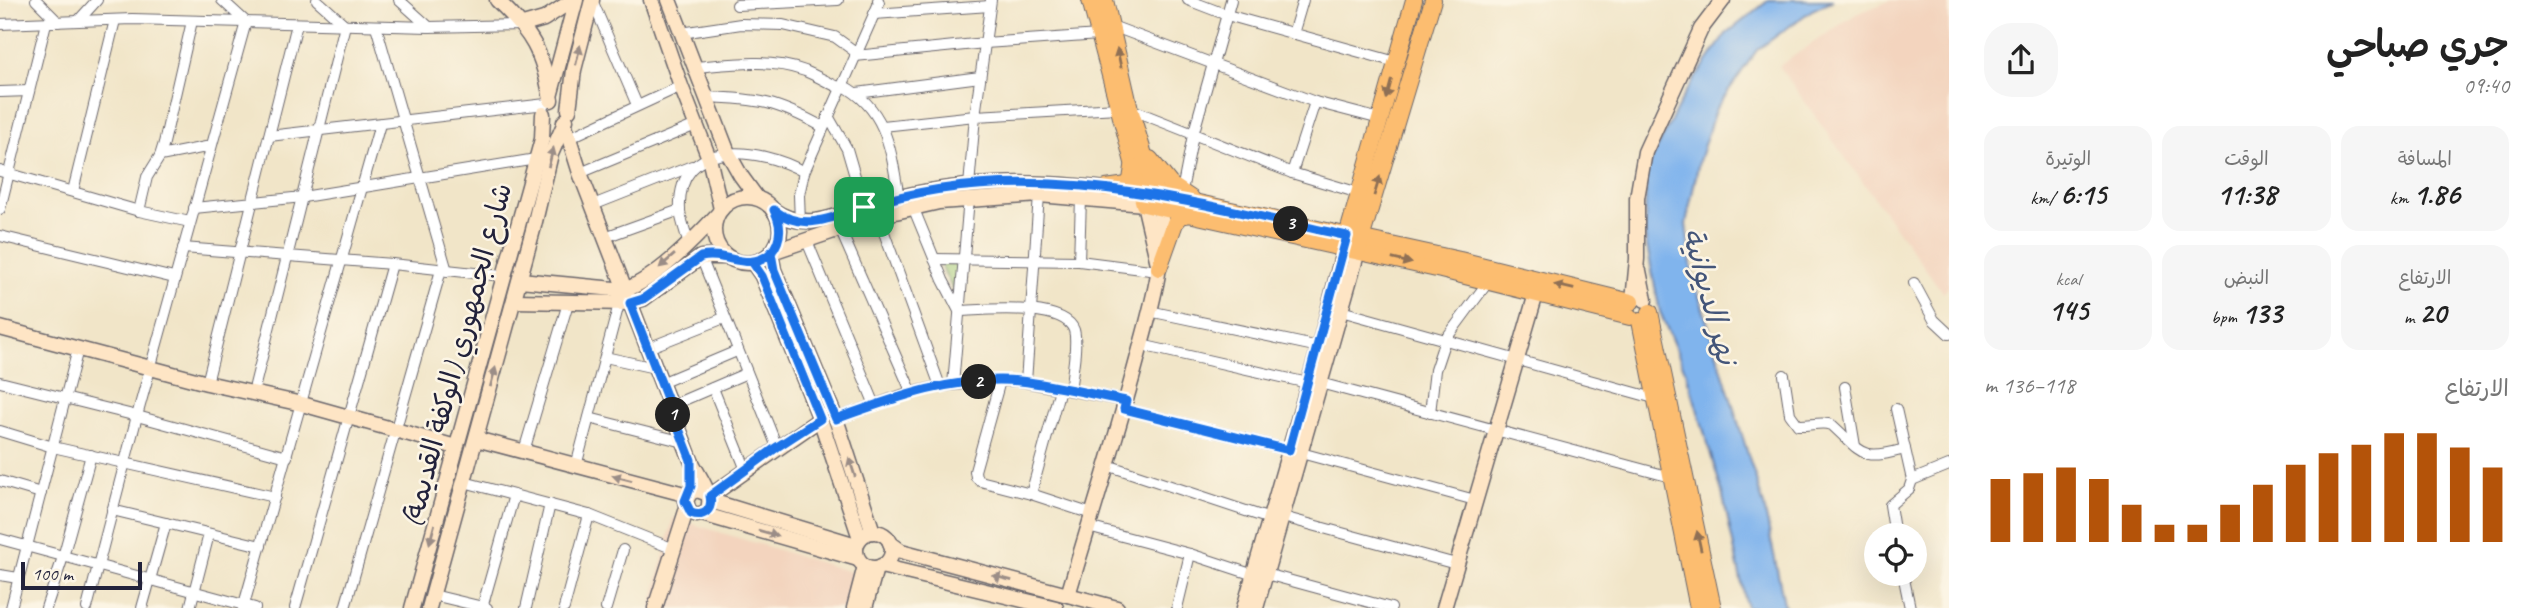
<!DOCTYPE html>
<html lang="ar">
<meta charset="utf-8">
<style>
:root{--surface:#fff;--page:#f6f6f6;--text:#222;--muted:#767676;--accent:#b45309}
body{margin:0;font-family:Caveat,"Playpen Sans Arabic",sans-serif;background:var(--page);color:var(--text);direction:rtl;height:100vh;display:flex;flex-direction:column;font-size:26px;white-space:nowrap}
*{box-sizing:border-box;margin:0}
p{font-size:23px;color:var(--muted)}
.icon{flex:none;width:38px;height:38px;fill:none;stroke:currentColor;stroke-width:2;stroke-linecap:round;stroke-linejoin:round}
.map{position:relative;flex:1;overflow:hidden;direction:ltr}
.panel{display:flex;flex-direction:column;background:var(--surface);width:595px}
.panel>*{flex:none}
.tools{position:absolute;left:1864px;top:523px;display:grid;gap:14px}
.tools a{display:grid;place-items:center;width:63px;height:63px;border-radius:50%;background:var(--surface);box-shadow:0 7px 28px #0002;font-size:35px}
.scale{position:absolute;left:21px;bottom:18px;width:121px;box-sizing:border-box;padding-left:7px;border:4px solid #22223b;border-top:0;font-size:19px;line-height:24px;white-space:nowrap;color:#22223b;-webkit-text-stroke:5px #fcf5e5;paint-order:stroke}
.pin{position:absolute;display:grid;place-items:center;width:60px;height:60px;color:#fff;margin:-30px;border-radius:14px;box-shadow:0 4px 10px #0006}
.km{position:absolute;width:35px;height:35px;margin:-18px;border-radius:50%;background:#222;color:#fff;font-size:19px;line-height:35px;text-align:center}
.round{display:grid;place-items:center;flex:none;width:74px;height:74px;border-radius:28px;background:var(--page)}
.head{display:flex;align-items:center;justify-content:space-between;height:119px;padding:0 35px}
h1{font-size:38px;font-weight:600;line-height:52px}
.stats{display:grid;grid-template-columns:repeat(3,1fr);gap:10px;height:119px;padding:7px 35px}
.stats div{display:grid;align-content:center;border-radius:18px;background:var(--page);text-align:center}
.stats b{font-size:30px;font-weight:600}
.stats small{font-size:19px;font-weight:400}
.stats p{font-size:19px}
.chart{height:196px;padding:14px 35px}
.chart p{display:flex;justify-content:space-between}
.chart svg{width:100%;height:126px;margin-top:7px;stroke:var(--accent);stroke-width:6}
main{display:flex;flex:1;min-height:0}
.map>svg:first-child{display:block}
</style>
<main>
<section class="panel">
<div class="head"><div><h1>جري صباحي</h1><p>09:40</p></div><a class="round"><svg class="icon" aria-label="share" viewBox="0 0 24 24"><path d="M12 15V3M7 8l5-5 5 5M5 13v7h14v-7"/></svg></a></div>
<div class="stats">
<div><p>المسافة</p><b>1.86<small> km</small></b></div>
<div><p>الوقت</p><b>11:38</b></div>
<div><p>الوتيرة</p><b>6:15<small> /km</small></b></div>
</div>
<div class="stats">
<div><p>الارتفاع</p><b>20<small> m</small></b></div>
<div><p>النبض</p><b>133<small> bpm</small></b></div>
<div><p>kcal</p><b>145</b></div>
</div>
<div class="chart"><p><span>الارتفاع</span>118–136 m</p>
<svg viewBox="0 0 160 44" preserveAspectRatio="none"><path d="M5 44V22M15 44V20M25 44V18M35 44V22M45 44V31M55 44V38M65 44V38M75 44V31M85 44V24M95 44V17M105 44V13M115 44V10M125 44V6M135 44V6M145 44V11M155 44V18"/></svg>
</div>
</section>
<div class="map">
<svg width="1949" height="608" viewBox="0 0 1949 608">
<rect width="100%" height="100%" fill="#fcf5e5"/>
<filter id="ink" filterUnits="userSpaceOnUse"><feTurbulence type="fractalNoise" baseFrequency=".0143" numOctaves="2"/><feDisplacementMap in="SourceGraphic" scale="14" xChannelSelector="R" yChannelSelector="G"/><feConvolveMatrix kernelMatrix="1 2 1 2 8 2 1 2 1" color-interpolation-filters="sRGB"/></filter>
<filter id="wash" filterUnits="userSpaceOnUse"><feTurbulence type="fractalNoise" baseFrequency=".00686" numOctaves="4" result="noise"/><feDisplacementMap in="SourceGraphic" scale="28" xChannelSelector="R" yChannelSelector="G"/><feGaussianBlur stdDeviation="1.57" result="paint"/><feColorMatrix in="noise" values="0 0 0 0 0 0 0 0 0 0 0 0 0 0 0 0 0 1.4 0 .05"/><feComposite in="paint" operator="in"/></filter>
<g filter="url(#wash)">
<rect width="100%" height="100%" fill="#f1e5c8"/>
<!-- built -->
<g fill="#f3d4be">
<polygon points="1892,0 1949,0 1949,286 1943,293 1779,66 1856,14"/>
<polygon points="673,518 854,573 844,608 651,608"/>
</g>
<!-- green -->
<polygon fill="#9fc975" stroke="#607658" stroke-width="2" points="940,263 960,264 958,301"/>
<!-- water -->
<polygon fill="#80b4ed" stroke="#516b94" stroke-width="2" points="1769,0 1833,0 1812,10 1757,50 1715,110 1699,161 1686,224 1692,273 1764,506 1785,608 1747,608 1722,492 1688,378 1660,312 1645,236 1646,170 1685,93 1726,34"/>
</g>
<g filter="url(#ink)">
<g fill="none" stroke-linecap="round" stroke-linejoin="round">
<defs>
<g id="street">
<polyline points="36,0 58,22"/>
<polyline points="399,0 429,27"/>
<polyline points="592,0 637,105"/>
<polyline points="1188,0 1227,15 1396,62"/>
<polyline points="737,5 838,0"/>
<polyline points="874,14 990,6"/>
<polyline points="78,21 97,0"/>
<polyline points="0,24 132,19 429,27 523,25"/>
<polyline points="376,26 447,271"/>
<polyline points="1112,26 1315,102 1380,119"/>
<polyline points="681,33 741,24 783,25 835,37 857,53"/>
<polyline points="1293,34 1303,0"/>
<polyline points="855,56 985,43 1099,35"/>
<path d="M695,67C731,64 770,58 805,71C817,76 829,83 840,88"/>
<path d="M842,85C888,109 891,152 899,198"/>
<polyline points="0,92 29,91"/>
<polyline points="857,93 980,77"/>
<path d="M706,97C759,99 776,101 823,127"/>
<polyline points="1130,109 1292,173 1359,193"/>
<polyline points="828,116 847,149 864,207"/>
<polyline points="883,126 975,116 1118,108"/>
<polyline points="269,136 546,104"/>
<polyline points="569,138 681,86"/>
<polyline points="160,156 211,146"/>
<polyline points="0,171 139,211 190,222"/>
<polyline points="580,173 696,125"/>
<polyline points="1292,173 1315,102"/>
<polyline points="969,186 975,116 991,0"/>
<polyline points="73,191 115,20"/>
<polyline points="1181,196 1193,135 1231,0"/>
<polyline points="593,205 692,166"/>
<path d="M913,207L943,280L959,311C985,310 1064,302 1074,330C1078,344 1072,375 1070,390"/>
<polyline points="194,208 303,197 536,159"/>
<polyline points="0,209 46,23"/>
<polyline points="139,211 147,177 160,156 164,143 192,21"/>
<polyline points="878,216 940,386"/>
<polyline points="800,223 799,195 804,172 879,3 878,0"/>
<polyline points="840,229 912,393"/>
<polyline points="0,236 174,278"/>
<polyline points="605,237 680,210"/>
<polyline points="807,241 875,405"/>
<path d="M688,243C686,232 681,221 680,211C676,136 760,147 804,172"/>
<polyline points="183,248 392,264 502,276"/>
<polyline points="701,257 777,447"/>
<polyline points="934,259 1079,261 1158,271"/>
<polyline points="1079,261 1081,198"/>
<polyline points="1914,283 1934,320 1949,334"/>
<polyline points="1149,311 1319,347"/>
<polyline points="1341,311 1654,398"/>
<polyline points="1141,345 1308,383"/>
<polyline points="648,348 724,318"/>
<polyline points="605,357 655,368"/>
<path d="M1784,375L1790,414L1798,425C1809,426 1822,421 1832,425C1864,454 1861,461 1905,449"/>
<polyline points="1000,381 975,471 976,477 980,481 1031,494 1092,514"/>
<polyline points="0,382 137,416 287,457"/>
<polyline points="1026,382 1039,195"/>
<polyline points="207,383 297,24"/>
<polyline points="661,383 737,351"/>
<polyline points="1320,383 1671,477"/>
<polyline points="953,385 969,198"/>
<polyline points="1845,387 1855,446"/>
<polyline points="713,388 746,470"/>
<polyline points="253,393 345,25 317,0"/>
<polyline points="670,406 747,373"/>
<polyline points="1124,409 1289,450"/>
<polyline points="1430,413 1435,370 1445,340 1488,282"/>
<polyline points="589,418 684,442"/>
<polyline points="836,419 905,394 940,386 1000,381 1019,381 1126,401"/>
<polyline points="0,431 53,447 275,497"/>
<polyline points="524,451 568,303"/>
<polyline points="1301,453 1475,500"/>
<polyline points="1107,465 1270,519"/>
<polyline points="576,466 619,304"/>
<polyline points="1912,480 1949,465"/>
<polyline points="0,481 41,493"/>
<polyline points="464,482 589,515 674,549"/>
<polyline points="1031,494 1060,389"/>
<polyline points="112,510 261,546"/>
<polyline points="1283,517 1456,564"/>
<polyline points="1088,527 1190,554 1254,575"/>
<polyline points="1895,536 1890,505 1909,489 1912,480 1896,409"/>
<polyline points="0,539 255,608"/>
<polyline points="1266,574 1391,608"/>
<polyline points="1903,574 1910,608"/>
<polyline points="0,575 18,578"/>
<polyline points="433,595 487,608"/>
<polyline points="11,608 78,349"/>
<polyline points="46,608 63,557 91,455"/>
<polyline points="87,608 137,416 246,22 222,0"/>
<polyline points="142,608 166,523"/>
<polyline points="190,608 209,534"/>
<polyline points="243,608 380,124"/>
<polyline points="295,608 392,264"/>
<polyline points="345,608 441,270"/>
<polyline points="482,608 514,495"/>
<polyline points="526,608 550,504"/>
<polyline points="564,608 589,515"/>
<polyline points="606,608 623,550"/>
<polyline points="1177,608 1190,554"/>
</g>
<g id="secondary">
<path d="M497,0C532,33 543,52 551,100"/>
<polyline points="651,0 681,86 709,158 721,209"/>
<polyline points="669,0 728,153 741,176 757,198"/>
<polyline points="523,25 544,19 573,0"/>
<polyline points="551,93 576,0"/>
<polyline points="569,110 574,70 592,0"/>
<path d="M564,122L580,173L691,460C697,475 717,497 706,512L697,515L689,511L686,501L690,493L697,490L708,494"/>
<circle cx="747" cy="230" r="33"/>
<path d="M773,210C808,235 844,212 880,202C970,177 1051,180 1142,194"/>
<polyline points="772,252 878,216 939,202 1039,195 1144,204 1159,268"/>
<polyline points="771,253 774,270 836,419 873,532"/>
<polyline points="753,263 762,276 820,419 860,538"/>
<polyline points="1639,271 1645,300"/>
<path d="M520,280L625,290C658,277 693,241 717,215"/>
<polyline points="514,301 630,303 643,299 701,257 728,257"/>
<polyline points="1633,301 1637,259 1637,198 1645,152 1701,29 1723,0"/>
<polyline points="0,328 207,383 302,404 456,447"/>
<polyline points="476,439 688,495"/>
<polyline points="710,496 820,419"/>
<polyline points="711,501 856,545"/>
<polyline points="702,514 858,559"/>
<circle cx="874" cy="550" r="18"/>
<polyline points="890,543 901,551 1117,608"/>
<polyline points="881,566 1056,608"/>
<path d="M1068,595C1091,517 1116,439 1137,360C1150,311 1167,259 1160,208"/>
<polyline points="412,608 542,139 543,114"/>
<polyline points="429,608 533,230 551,154 566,120"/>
<polyline points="655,608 687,508"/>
<polyline points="854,608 865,566"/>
<polyline points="865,608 876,568"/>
<polyline points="1244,608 1319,347 1344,248"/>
<polyline points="1256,608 1358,251"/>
<polyline points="1444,608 1536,294"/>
</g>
<g id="primary">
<polyline points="1090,0 1144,204 1441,270 1630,317"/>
<polyline points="1105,0 1130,109 1159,204"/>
<polyline points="1150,159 1171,185 1192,199"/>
<polyline points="1106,188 1127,185 1131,180 1133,167"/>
<polyline points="1142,194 1157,194 1460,260 1631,302"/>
<polyline points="1345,243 1414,0"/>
<polyline points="1358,249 1433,0"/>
<polyline points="1159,268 1175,223 1181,216 1191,214"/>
<polyline points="1650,312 1713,608"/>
<polyline points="1640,321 1698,608"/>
</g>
</defs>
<!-- street casing -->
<use href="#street" stroke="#6a666c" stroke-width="12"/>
<!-- secondary casing -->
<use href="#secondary" stroke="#6a666c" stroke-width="17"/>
<!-- primary casing -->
<use href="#primary" stroke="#6a666c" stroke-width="18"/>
<!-- street -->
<use href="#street" stroke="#fff" stroke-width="10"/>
<!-- secondary -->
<use href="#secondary" stroke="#fee5c5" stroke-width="14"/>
<!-- primary -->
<use href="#primary" stroke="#fcbd6f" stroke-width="16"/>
</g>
<!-- one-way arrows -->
<defs><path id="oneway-solid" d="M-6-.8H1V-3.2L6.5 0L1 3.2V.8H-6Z" transform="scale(1.75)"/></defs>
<g fill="#9b8d87">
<use href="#oneway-solid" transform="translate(578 55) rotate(-77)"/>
<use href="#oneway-solid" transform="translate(551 157) rotate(-75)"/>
<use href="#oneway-solid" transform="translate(667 261) rotate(139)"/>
<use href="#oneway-solid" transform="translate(493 377) rotate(-75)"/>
<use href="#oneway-solid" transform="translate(852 467) rotate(-108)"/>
<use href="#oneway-solid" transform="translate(622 478) rotate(-165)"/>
<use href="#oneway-solid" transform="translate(768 533) rotate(16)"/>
<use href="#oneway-solid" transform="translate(432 534) rotate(105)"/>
<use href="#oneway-solid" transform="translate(1002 578) rotate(-166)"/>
</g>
<g fill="#8f7055">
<use href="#oneway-solid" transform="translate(1119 58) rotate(-102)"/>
<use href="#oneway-solid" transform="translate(1389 89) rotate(105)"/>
<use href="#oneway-solid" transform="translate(1377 186) rotate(-73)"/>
<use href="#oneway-solid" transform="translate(1402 261) rotate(13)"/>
<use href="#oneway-solid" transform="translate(1564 287) rotate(-167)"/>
<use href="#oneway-solid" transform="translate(1699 541) rotate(-102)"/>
</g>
</g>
<g fill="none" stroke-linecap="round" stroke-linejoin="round" filter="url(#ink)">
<defs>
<path id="route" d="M864,207C832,217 804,233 774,210C786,232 778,256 753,263L762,276L820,419L777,447L710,496C713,510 704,518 691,513L685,501L691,486V460L630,303L643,299L701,257C727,251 747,273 771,253L774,270L836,419C894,398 957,375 1020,381C1055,385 1091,394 1126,401L1124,409L1289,450L1347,236C1186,201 1027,154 864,207"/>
</defs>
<!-- route casing -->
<use href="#route" stroke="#fff" stroke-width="14"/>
<!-- route -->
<use href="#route" stroke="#1a73e8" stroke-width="9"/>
</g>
<g text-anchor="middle" stroke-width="5" stroke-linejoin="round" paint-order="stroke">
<!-- street labels -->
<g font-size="28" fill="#22223b" stroke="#fcf5e5">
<text transform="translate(456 355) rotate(-75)" y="10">شارع الجمهوري (الوكفة القديمة)</text>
</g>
<!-- water labels -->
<g font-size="30" font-style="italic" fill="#435579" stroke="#fcf5e5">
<text transform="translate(1710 296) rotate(75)" y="10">نهر الديوانية</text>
</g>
</g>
</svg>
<div class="tools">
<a><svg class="icon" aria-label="locate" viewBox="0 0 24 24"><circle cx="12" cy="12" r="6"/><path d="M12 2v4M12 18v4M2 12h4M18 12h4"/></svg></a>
</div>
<div class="scale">100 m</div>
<div class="pin" style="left:864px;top:207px;background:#1e9e55"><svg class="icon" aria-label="arrive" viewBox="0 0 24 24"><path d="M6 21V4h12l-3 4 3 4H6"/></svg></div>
<b class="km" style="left:673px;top:415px">1</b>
<b class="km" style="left:979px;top:382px">2</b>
<b class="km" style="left:1291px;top:224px">3</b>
</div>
</main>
